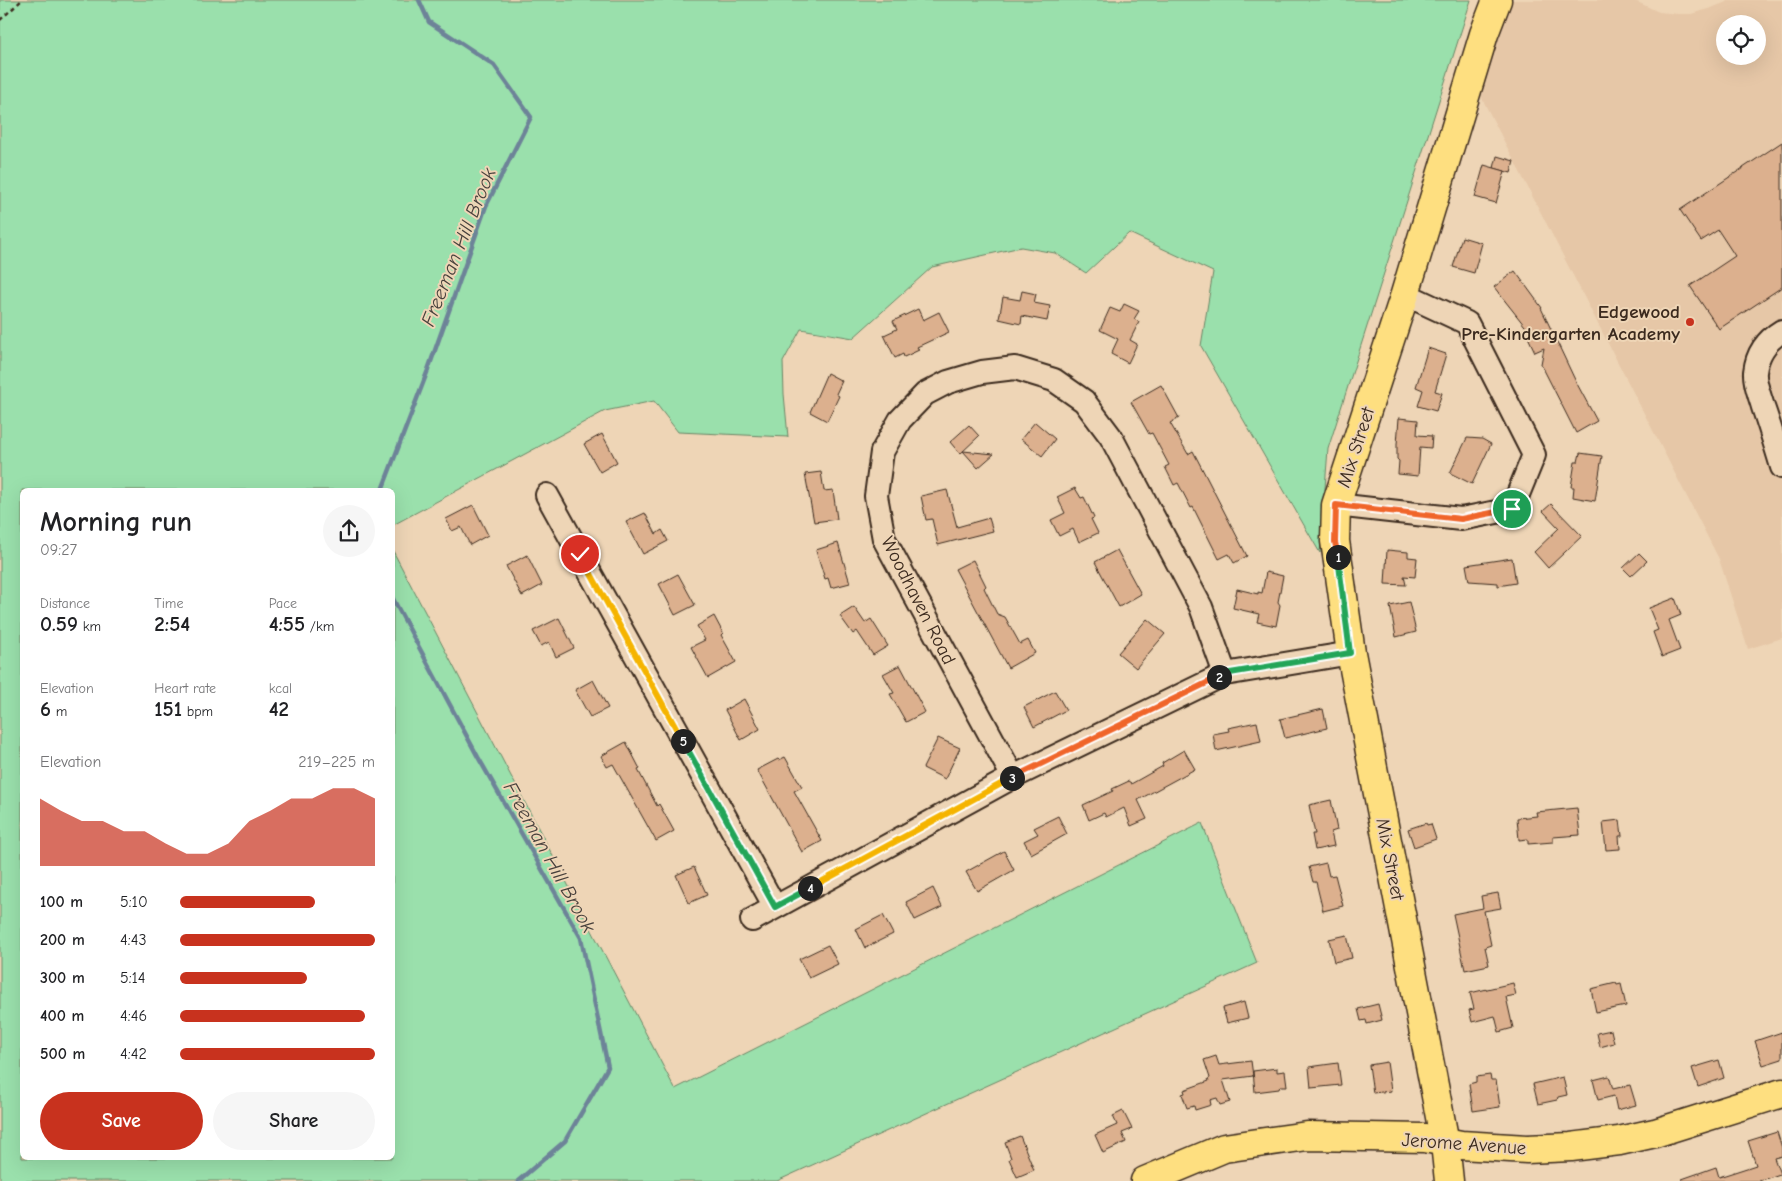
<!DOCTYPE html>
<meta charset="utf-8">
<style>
:root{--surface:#fff;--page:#f6f6f6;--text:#202124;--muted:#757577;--accent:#c8321e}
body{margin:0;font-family:"Comic Neue",sans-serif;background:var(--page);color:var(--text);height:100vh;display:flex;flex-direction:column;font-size:19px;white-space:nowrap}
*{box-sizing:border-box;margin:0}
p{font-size:16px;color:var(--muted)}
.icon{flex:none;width:28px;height:28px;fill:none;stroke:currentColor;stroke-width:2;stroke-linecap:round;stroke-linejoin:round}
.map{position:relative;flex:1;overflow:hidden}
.side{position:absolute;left:20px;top:488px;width:375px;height:672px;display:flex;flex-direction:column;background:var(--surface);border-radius:8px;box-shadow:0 5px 20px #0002}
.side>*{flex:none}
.controls{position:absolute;left:1716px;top:15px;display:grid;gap:10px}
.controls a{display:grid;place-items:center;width:50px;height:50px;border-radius:50%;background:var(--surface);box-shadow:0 5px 20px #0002;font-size:25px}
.pin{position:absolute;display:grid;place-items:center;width:42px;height:42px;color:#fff;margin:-21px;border:2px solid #fff;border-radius:50%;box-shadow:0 1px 5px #0007}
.km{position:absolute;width:25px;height:25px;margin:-12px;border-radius:50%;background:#222;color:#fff;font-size:14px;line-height:25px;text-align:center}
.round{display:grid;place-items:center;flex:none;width:52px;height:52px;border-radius:26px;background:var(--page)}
.overview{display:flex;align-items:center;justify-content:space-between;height:85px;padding:0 20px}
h1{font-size:28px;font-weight:800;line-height:38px}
.stats{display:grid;grid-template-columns:repeat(3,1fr);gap:8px;height:85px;padding:5px 20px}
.stats div{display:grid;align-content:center}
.stats b{font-size:21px;font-weight:800}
.stats small{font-size:14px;font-weight:400}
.stats p{font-size:14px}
.chart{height:140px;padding:10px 20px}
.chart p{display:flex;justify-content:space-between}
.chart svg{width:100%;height:90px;margin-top:5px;fill:var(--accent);opacity:.7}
.cta{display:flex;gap:10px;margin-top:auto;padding:10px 20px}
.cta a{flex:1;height:58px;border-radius:30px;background:var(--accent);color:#fff;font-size:20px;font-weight:800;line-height:58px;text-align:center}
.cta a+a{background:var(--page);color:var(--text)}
ul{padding:0 20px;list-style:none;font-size:16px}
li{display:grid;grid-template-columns:80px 60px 1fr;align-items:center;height:38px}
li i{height:12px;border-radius:6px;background:var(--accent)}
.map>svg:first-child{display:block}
</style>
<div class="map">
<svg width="1782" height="1181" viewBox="0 0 1782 1181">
<rect width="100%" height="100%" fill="#eed5b6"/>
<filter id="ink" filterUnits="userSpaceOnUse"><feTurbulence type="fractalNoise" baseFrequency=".02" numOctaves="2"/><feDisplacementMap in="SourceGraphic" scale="10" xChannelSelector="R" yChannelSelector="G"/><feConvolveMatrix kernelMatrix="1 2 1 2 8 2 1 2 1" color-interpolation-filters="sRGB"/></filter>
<g filter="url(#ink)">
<!-- built -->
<path fill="#e6c7a7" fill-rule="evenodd" d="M1497,0H1633L1659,12L1678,14H1691L1709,9L1731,0H1782V638L1748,649L1719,559L1471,77ZM1725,24H1758V56H1725Z"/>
<!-- green -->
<polygon fill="#9ae0ac" stroke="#6a8565" points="0,0 1471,0 1328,449 1320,553 1201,346 1213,272 1129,233 1086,273 1055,253 1021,247 932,267 853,338 801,329 783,362 784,394 788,437 678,432 654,401 605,411 393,525 392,490 22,490 22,1158 392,1158 393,551 675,1089 1202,823 1257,963 777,1181 0,1181"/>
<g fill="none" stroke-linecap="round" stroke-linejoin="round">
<!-- stream -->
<g stroke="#6d8398" stroke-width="4.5">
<polyline points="382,490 428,370 486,206 531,117 494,65 429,22 419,0"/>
<polyline points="392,597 478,757 581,938 608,1067 565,1141 518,1181"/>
</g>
</g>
<!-- building -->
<g fill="#dcb08e" stroke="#3b2a1e">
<polygon points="1782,142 1782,287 1719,329 1690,286 1735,256 1718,230 1701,241 1680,210"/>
<polygon points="1497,156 1514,161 1511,173 1494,168"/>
<polygon points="1484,165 1505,171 1496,203 1475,197"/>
<polygon points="1462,237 1482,243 1474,273 1453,267"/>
<polygon points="1515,271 1542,308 1541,308 1576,382 1597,421 1576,433 1541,364 1544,348 1535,352 1528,337 1532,335 1494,287"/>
<polygon points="1022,291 1036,294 1034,303 1050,306 1047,321 1022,316 1021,324 999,319 1003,297 1020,300"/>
<polygon points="1124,304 1139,311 1134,319 1139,322 1130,340 1137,344 1128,363 1111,354 1118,339 1100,330 1110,308 1120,312"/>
<polygon points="918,309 923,320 939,312 949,332 917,347 919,350 904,357 903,354 895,358 884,335 897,329 893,321"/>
<polygon points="1428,348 1446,354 1435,391 1442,393 1436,411 1418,406 1423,390 1416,387"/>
<polygon points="827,373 842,381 836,394 839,396 827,421 810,412"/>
<polygon points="1161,385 1179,418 1170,423 1188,454 1193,451 1247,556 1234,563 1229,554 1219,559 1193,507 1191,508 1178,483 1174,485 1165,467 1169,465 1152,433 1149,434 1131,402"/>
<polygon points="1399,418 1418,420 1417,435 1432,436 1431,448 1420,447 1418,476 1398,474 1399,461 1397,459 1397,444"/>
<polygon points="1035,422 1055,439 1042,456 1021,439"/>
<polygon points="969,425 979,436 960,454 950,442"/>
<polygon points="602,434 617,462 600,472 584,444"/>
<polygon points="1467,438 1482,439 1491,444 1472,484 1450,473"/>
<polygon points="963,451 994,454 978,468"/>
<polygon points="1580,453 1602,456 1595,501 1573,497 1574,487 1571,487 1575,462 1578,462"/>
<polygon points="821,472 824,491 833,490 837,519 814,522 805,474"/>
<polygon points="1075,488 1081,498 1084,497 1094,518 1091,519 1098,533 1079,542 1073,529 1059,536 1051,520 1065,513 1057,497"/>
<polygon points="947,490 957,527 989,518 993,531 938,545 932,519 926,520 921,496"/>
<polygon points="1551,504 1582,536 1548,568 1534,552 1559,528 1543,511"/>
<polygon points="473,505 488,535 470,545 461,527 452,531 446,519"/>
<polygon points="645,513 656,534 662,530 668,541 643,554 626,522"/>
<polygon points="838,543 850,583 831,588 828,578 825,579 816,550"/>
<polygon points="1117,550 1141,594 1119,607 1095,562"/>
<polygon points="1387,550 1408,552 1408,557 1417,558 1415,577 1404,576 1406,585 1385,584"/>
<polygon points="1639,553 1647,561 1631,576 1623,568"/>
<polygon points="527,555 542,585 522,596 506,566"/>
<polygon points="1512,558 1516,583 1498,586 1498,583 1469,581 1466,565"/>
<polygon points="973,560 986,586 984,588 997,614 1005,617 1020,644 1028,640 1035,653 1008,668 955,569"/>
<polygon points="1266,572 1283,576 1278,602 1280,605 1276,626 1257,622 1259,614 1233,608 1237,589 1258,594 1258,592 1262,593"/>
<polygon points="678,574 695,605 675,615 659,584"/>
<polygon points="1675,598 1681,615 1669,620 1680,650 1662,657 1653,632 1658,630 1649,608"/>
<polygon points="1409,602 1416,632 1396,637 1390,606"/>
<polygon points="854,607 865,623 871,619 888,646 873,655 857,631 853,634 840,616"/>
<polygon points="714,616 723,633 721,635 736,662 708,678 691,647 705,640 697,626"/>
<polygon points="559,618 574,648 556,657 549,642 541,646 533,631"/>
<polygon points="1147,619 1165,634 1136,668 1118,653"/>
<polygon points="900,665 925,712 906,722 890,694 894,693 883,674"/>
<polygon points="593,680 608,708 590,717 575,690"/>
<polygon points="1055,691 1066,710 1034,727 1024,707"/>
<polygon points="744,699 760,729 741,740 725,710"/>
<polygon points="1323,709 1327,728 1285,738 1280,719"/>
<polygon points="1257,722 1261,741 1216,751 1213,734 1229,731 1228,728"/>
<polygon points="938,738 960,748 945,779 923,768"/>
<polygon points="626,742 640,769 638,770 657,806 659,804 674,831 656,841 613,764 607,767 601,756"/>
<polygon points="1184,750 1195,769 1138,800 1147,819 1131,826 1124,808 1106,817 1104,813 1089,820 1083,805 1113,791 1112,789 1129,781 1131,784 1163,766 1162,763"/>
<polygon points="785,757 802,787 794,791 822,841 802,852 757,770 778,759 779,760"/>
<polygon points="1331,800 1337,830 1331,832 1334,846 1315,850 1312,834 1315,834 1309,805"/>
<polygon points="1577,808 1580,835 1553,837 1553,842 1528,844 1528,839 1519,840 1517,818 1537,816 1536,812"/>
<polygon points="1058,816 1067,834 1031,854 1024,841 1038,834 1034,828"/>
<polygon points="1620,820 1622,836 1619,836 1620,849 1606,850 1603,822"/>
<polygon points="1426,823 1427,825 1431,824 1436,839 1414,847 1408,829"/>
<polygon points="1004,851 1014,870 977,891 966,872"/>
<polygon points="1326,863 1329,876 1335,875 1343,906 1323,911 1316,882 1313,882 1309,867"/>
<polygon points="694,867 707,895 689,903 676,875"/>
<polygon points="933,888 942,907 915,920 906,902"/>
<polygon points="1498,893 1501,908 1484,911 1491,945 1485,947 1489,965 1465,970 1453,914 1483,908 1481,896"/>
<polygon points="883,915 893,934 865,948 856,929"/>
<polygon points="1347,935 1352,958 1334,962 1329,939"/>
<polygon points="828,945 838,964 809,978 799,959"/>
<polygon points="1513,983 1516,995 1506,997 1513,1028 1499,1032 1495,1016 1472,1022 1469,1010 1474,1009 1470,993"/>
<polygon points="1616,983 1617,985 1621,984 1626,1006 1596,1012 1591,989"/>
<polygon points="1244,1002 1248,1018 1227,1023 1223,1008"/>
<polygon points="1378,1004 1382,1020 1367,1024 1366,1020 1361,1021 1358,1009"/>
<polygon points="1611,1030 1614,1043 1600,1047 1597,1033"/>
<polygon points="1782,1032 1782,1059 1763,1065 1755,1041"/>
<polygon points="1216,1056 1219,1065 1251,1061 1253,1076 1223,1080 1230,1102 1220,1105 1217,1098 1210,1100 1211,1105 1195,1110 1194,1106 1187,1108 1182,1094 1185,1093 1184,1090 1209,1081 1208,1079 1210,1078 1204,1060"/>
<polygon points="1719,1060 1724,1078 1698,1087 1692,1068"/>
<polygon points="1387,1062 1391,1091 1373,1093 1369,1065"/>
<polygon points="1338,1063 1341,1085 1311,1088 1309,1067"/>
<polygon points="1277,1068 1277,1072 1285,1071 1287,1086 1280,1086 1279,1089 1255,1092 1253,1071"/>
<polygon points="1490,1075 1491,1080 1496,1080 1500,1107 1473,1111 1469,1084 1476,1082 1476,1077"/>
<polygon points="1609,1076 1613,1089 1630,1085 1636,1105 1617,1110 1614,1096 1598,1100 1593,1080"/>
<polygon points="1563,1077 1567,1095 1558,1097 1557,1100 1538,1104 1533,1084"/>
<polygon points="1123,1111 1132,1129 1122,1133 1126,1142 1103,1153 1095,1135 1117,1125 1113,1116"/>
<polygon points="1777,1132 1782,1148 1782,1156 1774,1158 1780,1174 1759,1181 1682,1181 1682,1179 1716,1167 1719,1177 1756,1165 1748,1141"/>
<polygon points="1020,1136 1034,1170 1017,1177 1009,1159 1011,1158 1005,1142"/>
</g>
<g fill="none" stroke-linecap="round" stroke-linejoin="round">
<defs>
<g id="minor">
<path d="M1782,331C1767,340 1757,354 1755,372C1754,383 1760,396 1763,407C1770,427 1776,447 1782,467"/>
<polyline points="547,495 775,907"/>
<polyline points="1336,505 1461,519 1512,509 1534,455 1467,323 1405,294"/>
<polyline points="1013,777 884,539 876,496 882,452 900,420 925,394 948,382 982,372 1015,368 1054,380 1084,401 1111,437 1201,607 1225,674"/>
<polyline points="752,920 1013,777 1225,674 1351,653"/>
</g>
<g id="major">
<polyline points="1145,1181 1224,1148 1307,1136 1425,1138 1461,1145 1527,1149 1571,1147 1619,1141 1655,1133 1782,1093"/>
<polyline points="1449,1181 1445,1143 1351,653 1335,541 1336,505 1405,294 1484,34 1497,0"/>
</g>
</defs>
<!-- minor casing -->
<use href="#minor" stroke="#3b2a1e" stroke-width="26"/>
<!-- major casing -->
<use href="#major" stroke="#3b2a1e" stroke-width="31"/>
<!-- path -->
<polyline stroke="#3b2a1e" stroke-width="2.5" stroke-dasharray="4 4" stroke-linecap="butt" points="0,20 22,0"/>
<!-- minor -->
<use href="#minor" stroke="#eed5b6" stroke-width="22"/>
<!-- major -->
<use href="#major" stroke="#fedf80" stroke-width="28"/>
</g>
</g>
<g fill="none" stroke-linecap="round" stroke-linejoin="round" filter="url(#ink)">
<defs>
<polyline id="split-1" points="1338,557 1335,542 1336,505 1461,519 1512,509"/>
<polyline id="split-2" points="1219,677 1224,674 1350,653 1338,557"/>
<polyline id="split-3" points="1012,778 1219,677"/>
<polyline id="split-4" points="810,888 1012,778"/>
<polyline id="split-5" points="683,741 775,907 810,888"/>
<polyline id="split-6" points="580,554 683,741"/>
</defs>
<!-- split-1 casing -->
<use href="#split-1" stroke="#fff" stroke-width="10"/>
<!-- split-2 casing -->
<use href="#split-2" stroke="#fff" stroke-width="10"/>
<!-- split-3 casing -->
<use href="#split-3" stroke="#fff" stroke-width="10"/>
<!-- split-4 casing -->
<use href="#split-4" stroke="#fff" stroke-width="10"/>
<!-- split-5 casing -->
<use href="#split-5" stroke="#fff" stroke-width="10"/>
<!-- split-6 casing -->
<use href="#split-6" stroke="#fff" stroke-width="10"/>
<!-- split-1 -->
<use href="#split-1" stroke="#f0652b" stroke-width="6"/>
<!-- split-2 -->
<use href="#split-2" stroke="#22a559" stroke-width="6"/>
<!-- split-3 -->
<use href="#split-3" stroke="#f0652b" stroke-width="6"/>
<!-- split-4 -->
<use href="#split-4" stroke="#f5b400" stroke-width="6"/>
<!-- split-5 -->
<use href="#split-5" stroke="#22a559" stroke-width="6"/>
<!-- split-6 -->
<use href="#split-6" stroke="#f5b400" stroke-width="6"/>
</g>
<!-- markers -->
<circle fill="#c8321e" stroke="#eed5b6" stroke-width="2" cx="1690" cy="322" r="5"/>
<g text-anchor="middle" stroke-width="4" stroke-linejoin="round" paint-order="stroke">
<!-- poi labels -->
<g font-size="19" font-weight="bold" fill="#3b2a1e" stroke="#eed5b6" text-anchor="end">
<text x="1680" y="318">Edgewood<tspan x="1680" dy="22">Pre-Kindergarten Academy</tspan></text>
</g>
<!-- street labels -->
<g font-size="19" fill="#3b2a1e" stroke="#eed5b6">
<text transform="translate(1355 447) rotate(-72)" y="7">Mix Street</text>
<text transform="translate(919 600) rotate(63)" y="7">Woodhaven Road</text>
<text transform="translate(1391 859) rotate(79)" y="7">Mix Street</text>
<text transform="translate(1464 1143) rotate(4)" y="7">Jerome Avenue</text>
</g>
<!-- water labels -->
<g font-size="20" font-style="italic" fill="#47403c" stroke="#eed5b6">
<text transform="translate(458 247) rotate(-68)" y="7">Freeman Hill Brook</text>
<text transform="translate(550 857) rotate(61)" y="7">Freeman Hill Brook</text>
</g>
</g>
</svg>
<div class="controls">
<a><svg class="icon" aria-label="locate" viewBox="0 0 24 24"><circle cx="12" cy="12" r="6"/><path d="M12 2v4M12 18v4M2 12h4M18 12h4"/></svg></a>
</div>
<div class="pin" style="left:1512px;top:509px;background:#1e9e55"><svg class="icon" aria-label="arrive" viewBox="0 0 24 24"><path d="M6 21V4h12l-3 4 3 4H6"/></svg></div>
<div class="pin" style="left:580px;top:554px;background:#d93025"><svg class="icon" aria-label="check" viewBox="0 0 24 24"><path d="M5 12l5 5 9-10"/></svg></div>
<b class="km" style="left:1338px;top:557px">1</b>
<b class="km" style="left:1219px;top:677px">2</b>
<b class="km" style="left:1012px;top:778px">3</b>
<b class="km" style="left:810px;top:888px">4</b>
<b class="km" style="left:683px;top:741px">5</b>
<section class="side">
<div class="overview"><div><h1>Morning run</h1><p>09:27</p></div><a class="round"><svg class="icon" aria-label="share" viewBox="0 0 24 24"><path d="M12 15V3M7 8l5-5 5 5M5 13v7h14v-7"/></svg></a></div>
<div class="stats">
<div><p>Distance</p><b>0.59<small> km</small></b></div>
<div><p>Time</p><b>2:54</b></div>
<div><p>Pace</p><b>4:55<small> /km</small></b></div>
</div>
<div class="stats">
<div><p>Elevation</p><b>6<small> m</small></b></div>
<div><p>Heart rate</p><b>151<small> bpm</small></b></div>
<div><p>kcal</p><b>42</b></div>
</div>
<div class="chart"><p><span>Elevation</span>219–225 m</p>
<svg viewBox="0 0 160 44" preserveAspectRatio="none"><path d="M0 44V11L10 17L20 22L30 22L40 27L50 27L60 33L70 38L80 38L90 33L100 22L110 17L120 11L130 11L140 6L150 6L160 11V44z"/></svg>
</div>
<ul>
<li><b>100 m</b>5:10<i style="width:69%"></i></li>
<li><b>200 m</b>4:43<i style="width:100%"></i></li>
<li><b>300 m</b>5:14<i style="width:65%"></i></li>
<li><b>400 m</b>4:46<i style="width:95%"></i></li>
<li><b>500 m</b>4:42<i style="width:100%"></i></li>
</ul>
<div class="cta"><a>Save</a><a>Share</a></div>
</section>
</div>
